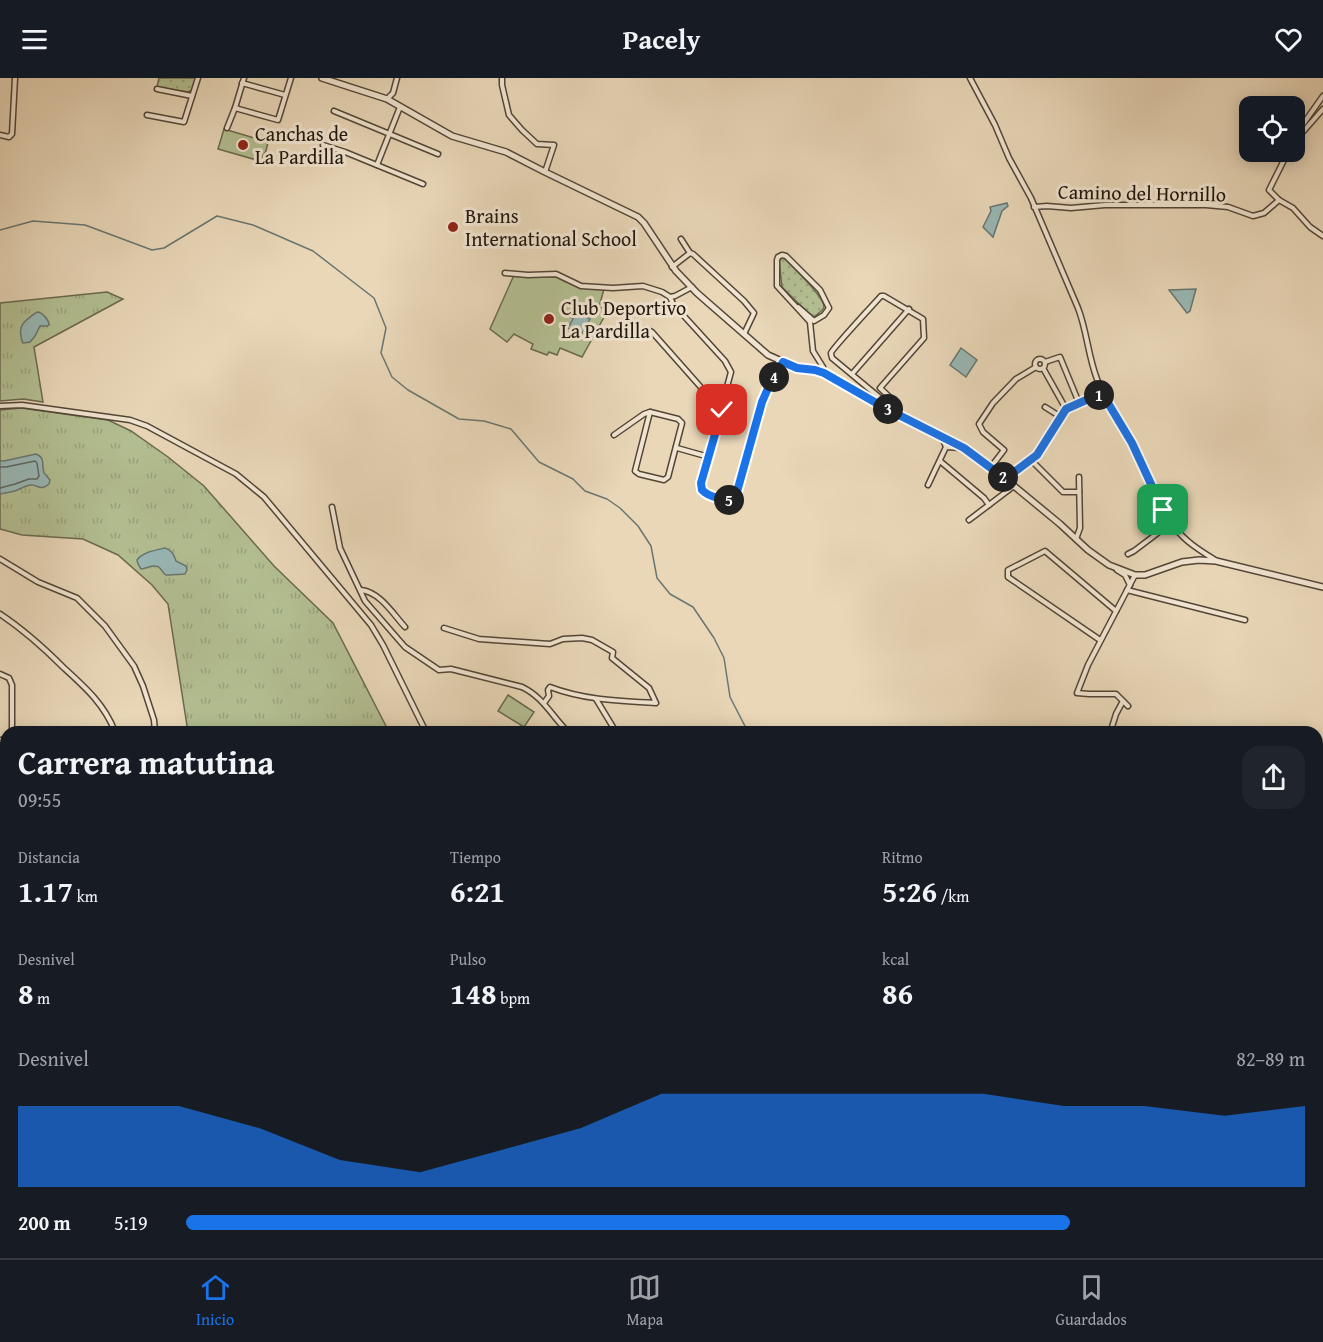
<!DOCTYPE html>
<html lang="es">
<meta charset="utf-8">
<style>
:root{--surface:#171b24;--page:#20242c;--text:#f1f3f6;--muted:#9ea1a6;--line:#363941;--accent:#1a73e8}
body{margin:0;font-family:"Gentium Book Plus",serif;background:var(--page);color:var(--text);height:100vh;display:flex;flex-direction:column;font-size:22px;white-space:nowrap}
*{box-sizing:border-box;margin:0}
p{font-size:20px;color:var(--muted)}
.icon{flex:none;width:33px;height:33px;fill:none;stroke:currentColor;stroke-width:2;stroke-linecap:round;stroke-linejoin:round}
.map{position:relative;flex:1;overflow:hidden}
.panel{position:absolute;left:0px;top:648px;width:1323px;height:532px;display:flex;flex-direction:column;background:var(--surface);border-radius:18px 18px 0 0;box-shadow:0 3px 15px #0003}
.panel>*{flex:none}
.controls{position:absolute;left:1239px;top:18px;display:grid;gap:12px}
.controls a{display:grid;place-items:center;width:66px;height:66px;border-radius:12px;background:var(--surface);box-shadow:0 3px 15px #0003;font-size:30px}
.pin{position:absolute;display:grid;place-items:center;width:51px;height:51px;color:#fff;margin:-26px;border-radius:12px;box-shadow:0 3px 9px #0006}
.km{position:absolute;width:30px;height:30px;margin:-15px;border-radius:50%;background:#222;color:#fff;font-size:16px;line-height:30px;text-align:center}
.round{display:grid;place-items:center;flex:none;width:63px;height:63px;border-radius:18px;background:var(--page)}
.head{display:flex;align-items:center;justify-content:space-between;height:102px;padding:0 18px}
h1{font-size:33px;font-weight:600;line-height:45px}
.stats{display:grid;grid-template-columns:repeat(3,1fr);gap:9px;height:102px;padding:6px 18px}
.stats div{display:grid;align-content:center}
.stats b{font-size:30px;font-weight:600}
.stats small{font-size:16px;font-weight:400}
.stats p{font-size:16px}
.chart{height:168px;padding:12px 18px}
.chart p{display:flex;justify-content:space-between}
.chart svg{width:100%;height:108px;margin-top:6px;fill:var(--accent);opacity:.7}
ul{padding:0 18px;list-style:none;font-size:20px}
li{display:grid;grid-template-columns:96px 72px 1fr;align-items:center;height:45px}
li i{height:15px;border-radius:8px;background:var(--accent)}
header{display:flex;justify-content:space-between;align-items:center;height:78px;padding:0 18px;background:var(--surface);font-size:27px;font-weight:600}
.menu{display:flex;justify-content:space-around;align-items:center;height:84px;border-top:2px solid var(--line);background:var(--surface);font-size:16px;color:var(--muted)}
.menu a{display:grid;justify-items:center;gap:3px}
.menu .on{color:var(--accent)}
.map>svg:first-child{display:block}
</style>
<header><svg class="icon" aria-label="menu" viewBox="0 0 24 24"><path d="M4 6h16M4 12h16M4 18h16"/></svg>Pacely<svg class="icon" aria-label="heart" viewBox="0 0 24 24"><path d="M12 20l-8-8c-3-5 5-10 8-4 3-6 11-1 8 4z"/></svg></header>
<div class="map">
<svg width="1323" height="1180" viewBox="0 0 1323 1180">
<defs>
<pattern id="grass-tufts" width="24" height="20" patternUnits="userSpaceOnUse" patternTransform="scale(1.5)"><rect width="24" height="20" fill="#b3bf92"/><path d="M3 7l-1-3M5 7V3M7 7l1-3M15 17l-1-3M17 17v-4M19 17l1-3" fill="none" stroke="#9aa37d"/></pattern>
<pattern id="park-dots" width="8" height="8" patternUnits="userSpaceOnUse" patternTransform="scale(1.5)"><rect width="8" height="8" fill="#b3bf92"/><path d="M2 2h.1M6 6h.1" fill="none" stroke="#9aa37d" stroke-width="1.8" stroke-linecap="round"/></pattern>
</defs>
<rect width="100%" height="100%" fill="#e9d7b8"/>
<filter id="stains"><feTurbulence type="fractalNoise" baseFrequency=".00333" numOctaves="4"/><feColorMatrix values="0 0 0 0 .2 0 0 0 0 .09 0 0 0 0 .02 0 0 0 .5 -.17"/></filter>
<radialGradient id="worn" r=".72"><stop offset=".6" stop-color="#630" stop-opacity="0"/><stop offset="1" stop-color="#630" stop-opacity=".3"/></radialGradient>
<!-- grass -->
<g fill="url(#grass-tufts)" stroke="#696a4f" stroke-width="1.5">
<polygon points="107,214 123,221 34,269 43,324 23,321 0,323 0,225"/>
<polygon points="21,330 108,342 131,353 168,379 204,408 274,488 333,545 389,654 188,654 168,526 152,507 118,477 83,461 22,457 0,451 0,332"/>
<polygon points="1028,1174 1037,1176 1039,1174 1200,1174 1200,1180 538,1180 534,1175"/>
</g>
<!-- park -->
<g fill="url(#park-dots)" stroke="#696a4f" stroke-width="1.5">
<polygon points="159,0 196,0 192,12 188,14 157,9"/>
<path d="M782,180L785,181C792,188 825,220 824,229C824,232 817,236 814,239L811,238L782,209L779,183Z"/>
</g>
<!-- pitch -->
<g fill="#b3bf92" stroke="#696a4f" stroke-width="1.5">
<polygon points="224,51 268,64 266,73 260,83 218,71"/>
<polygon points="514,197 557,199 569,205 580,209 591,211 604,211 599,229 608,232 582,279 560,270 557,277 549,274 547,277 531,271 533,266 514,256 507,264 490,251"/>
<polygon points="508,617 534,634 524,649 498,633"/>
</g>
<!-- water -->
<g fill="#99b8b6" stroke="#687772" stroke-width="1.5">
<polygon points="1007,125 1008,128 1002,133 993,159 983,149 991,133 990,129"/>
<polygon points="1196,211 1190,233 1187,235 1169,212"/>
<polygon points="572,232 590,241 581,257 568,250 573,241 569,238"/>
<path d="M37,234C42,234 49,242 49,247L47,248H40L35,258L30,264L23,265C16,248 24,243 37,234Z"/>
<polygon points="961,270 977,282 966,299 950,287"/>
<path d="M36,376C46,380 41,386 44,395C45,396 49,401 50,402L49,406C39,414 39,406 30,407C25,408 20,411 15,413C10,414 5,415 0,416V383H4Z"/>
<path d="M165,470C172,472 174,477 176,483L186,488L187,492L185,496C183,496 167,497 166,497C161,495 162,488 155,488C151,487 146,491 141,491L138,486L137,482C143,474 156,472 165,470Z"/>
</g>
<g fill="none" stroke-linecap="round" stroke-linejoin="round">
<!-- shore -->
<polyline stroke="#5c6661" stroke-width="1.5" points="0,389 6,389 35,383 37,385 39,398 37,401 29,401 15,406 0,410"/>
<!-- stream -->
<g stroke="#687772" stroke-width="1.5">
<polyline points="0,152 33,143 85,147 152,172 164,170 217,138 253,147 313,173 374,220 386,250 381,275 392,299 408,312 459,341 484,343 511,351 539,384 573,401 585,413 607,421 620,430 638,448 651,468 657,500 670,516 693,529 714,560 724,580 730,619 748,654"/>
<polyline points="1317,1017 1323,1017"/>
</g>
<defs>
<g id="minor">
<polyline points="502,0 502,7 509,37 522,52 537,66 554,67 545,94"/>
<path d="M970,0L995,47L1009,80L1031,120L1078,230C1087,253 1088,278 1097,301C1105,324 1121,344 1132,365C1146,392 1157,429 1176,451C1186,464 1201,473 1215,482"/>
<polyline points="242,5 285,17"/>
<polyline points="157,11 192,18"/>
<polyline points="387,21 393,15 397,0"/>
<polyline points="235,30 278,42 291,0"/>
<polyline points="334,33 438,76"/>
<polyline points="147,37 184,44 198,0"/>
<polyline points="227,50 235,30 244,0"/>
<polyline points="0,57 9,59 12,56 15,0"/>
<polyline points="1294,59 1323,18"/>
<polyline points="1294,64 1323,31"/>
<polyline points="323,67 345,74 423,106"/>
<polyline points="1288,74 1269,112 1279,122 1293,130 1310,149 1323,158"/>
<polyline points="377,87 400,29"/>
<polyline points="1034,129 1047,128 1071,130 1105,127 1206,127 1228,129 1253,138 1264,135 1279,122"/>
<polyline points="681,161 690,175 693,176 744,223 754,235 744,256"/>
<polyline points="672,189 690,175"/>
<polyline points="505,195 528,197 556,196 581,208 613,210 643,208 662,214 670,219"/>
<path d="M670,219L673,226L725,283L731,294L701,405L702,412C709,419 725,423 735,421L762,324L769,308L783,284"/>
<polyline points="670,219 675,218 692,209"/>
<polyline points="798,229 814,243 824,237 829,230 820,212 786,178 782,177 778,179 777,182 777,208 810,244 813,273 823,289 824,295"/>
<polyline points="645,251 652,254 721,332"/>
<circle cx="1040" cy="286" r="5"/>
<polyline points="1045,284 1060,279 1079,325"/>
<polyline points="1043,290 1066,331"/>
<polyline points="852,296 909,231"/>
<polyline points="0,328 22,327 130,342 147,348 236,396 264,419 371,547 383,567 426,654"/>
<path d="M885,329V324L832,280C832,279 831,277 831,275C832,271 874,226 881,218H884L923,241L924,260L880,310L896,325L897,335"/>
<polyline points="1045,329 1061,339"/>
<polygon points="650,334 678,341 682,345 668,399 664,402 639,396 635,393"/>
<polyline points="614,357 644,336 650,334"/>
<polyline points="942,359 946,369 961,370"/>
<polyline points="677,370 709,379"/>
<polyline points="1031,382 1063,414 1079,414"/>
<polyline points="940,383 984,420 989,427"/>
<polyline points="991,389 1004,372 983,354 979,346 993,325 1016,301 1036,289"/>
<polyline points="1007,402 1013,395 1037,377 1066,331 1103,315"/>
<polyline points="928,407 946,369"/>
<path d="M332,429L340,470L365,523L405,569L439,592L451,591L522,609C543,619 552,638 568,654"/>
<polyline points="969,442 1014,408"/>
<polyline points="1076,461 1080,450 1079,399"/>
<polyline points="1128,476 1134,473 1171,445"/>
<polyline points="0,481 38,504 77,520 105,548 134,588 143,608 154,642 155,654"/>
<polyline points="1117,492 1125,497 1130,507"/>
<path d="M361,512C380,514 393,536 405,549"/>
<polyline points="1127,512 1245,542"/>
<path d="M0,536C24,552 44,570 64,590C85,609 105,627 115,654"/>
<path d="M444,550L479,561L550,566L563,561L582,560L592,562L613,574L612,580L649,610L656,625C620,623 584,622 550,609L548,612L549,618L544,625"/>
<polyline points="1100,562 1008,499 1008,492 1045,473 1116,533"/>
<polyline points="0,596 9,600 12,607 12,654"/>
<polyline points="596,621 616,654"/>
<polyline points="1128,628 1116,616 1089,616 1077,615 1088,587 1135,497"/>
<polyline points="1111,652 1116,636 1123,623"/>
<polyline points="0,662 6,662"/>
<polyline points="0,791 6,791"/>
<polyline points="0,860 6,858"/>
<polyline points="0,867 6,870"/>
<polyline points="1317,1144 1323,1144"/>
<polyline points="0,1169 3,1180"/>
<polyline points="175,1174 178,1180"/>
<polyline points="249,1174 250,1180"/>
<polyline points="300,1174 302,1180"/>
<polyline points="354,1174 356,1180"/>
<polyline points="369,1174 371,1180"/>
<polyline points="501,1174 506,1180"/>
<polyline points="192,1180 195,1174"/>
<polyline points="435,1180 438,1174"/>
</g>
<g id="tertiary">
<polyline points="322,0 387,21 452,58 506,74 545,94 638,139 644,145 676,193 697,215 768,277 797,290 815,292 824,295 860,316 964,370 997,394 1060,446 1088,472 1109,487 1135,497 1145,497 1182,484 1199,482 1216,483 1323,509"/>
<polyline points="0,1015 6,1021"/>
<polyline points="64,1174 66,1180"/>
</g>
</defs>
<!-- minor casing -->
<use href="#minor" stroke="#524637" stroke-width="7"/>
<!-- tertiary casing -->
<use href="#tertiary" stroke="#524637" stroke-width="8"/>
<!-- minor -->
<use href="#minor" stroke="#f1e5d1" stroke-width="4"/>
<!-- tertiary -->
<use href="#tertiary" stroke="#f1e5d1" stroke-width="5"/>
</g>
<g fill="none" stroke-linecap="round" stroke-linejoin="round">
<defs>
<path id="route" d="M722,332L701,405L702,412C709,419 725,423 735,421L762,324L769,308L783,284L797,290L815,292L824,295L885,330L964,370L1007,402L1013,395L1037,377L1066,331L1102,315L1132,365L1163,432"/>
</defs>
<!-- route casing -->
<use href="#route" stroke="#fff" stroke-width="12"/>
<!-- route -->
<use href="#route" stroke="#1a73e8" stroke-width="8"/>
</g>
<!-- markers -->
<g fill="#8f2418" stroke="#f1e5d1" stroke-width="2">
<circle cx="243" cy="67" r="6"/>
<circle cx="453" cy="149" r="6"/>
<circle cx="549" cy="241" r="6"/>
</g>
<g text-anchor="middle" stroke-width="6" stroke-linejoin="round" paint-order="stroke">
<!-- poi labels -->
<g font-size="20" fill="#1f150c" stroke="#f1e5d1" text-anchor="start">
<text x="255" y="63">Canchas de<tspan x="255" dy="23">La Pardilla</tspan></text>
<text x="465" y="145">Brains<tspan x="465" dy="23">International School</tspan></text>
<text x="561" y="237">Club Deportivo<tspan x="561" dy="23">La Pardilla</tspan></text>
</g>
<!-- street labels -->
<g font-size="20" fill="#1f150c" stroke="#f1e5d1">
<text transform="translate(1142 115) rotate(1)" y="7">Camino del Hornillo</text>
</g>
</g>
<rect width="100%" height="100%" filter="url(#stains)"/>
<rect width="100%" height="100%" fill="url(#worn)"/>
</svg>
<div class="controls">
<a><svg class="icon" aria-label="locate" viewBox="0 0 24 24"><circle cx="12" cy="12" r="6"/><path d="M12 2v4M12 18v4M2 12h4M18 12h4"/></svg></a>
</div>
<div class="pin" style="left:1163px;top:432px;background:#1e9e55"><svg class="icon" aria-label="arrive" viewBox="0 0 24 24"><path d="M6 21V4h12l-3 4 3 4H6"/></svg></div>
<div class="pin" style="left:722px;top:332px;background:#d93025"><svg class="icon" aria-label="check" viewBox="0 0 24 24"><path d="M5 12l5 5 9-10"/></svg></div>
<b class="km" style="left:1099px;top:317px">1</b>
<b class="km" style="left:1003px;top:399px">2</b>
<b class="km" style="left:888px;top:331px">3</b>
<b class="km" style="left:774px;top:299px">4</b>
<b class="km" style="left:729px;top:422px">5</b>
<section class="panel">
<div class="head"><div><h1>Carrera matutina</h1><p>09:55</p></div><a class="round"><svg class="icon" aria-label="share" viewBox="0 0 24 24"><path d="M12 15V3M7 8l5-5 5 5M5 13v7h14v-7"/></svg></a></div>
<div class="stats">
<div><p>Distancia</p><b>1.17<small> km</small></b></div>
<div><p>Tiempo</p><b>6:21</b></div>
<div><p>Ritmo</p><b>5:26<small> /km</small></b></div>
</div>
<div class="stats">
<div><p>Desnivel</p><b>8<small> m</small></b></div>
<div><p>Pulso</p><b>148<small> bpm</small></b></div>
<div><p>kcal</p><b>86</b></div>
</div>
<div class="chart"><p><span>Desnivel</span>82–89 m</p>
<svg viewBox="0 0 160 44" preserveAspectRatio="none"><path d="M0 44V11L10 11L20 11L30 20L40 33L50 38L60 29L70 20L80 6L90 6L100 6L110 6L120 6L130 11L140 11L150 15L160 11V44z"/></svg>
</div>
<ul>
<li><b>200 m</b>5:19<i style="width:79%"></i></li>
</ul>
</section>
</div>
<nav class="menu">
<a class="on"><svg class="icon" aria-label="home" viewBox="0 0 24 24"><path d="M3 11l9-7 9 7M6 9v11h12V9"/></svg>Inicio</a>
<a><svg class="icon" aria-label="map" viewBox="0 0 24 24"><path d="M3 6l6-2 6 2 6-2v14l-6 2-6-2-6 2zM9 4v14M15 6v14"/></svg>Mapa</a>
<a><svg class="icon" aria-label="saved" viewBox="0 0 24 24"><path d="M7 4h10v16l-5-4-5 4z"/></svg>Guardados</a>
</nav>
